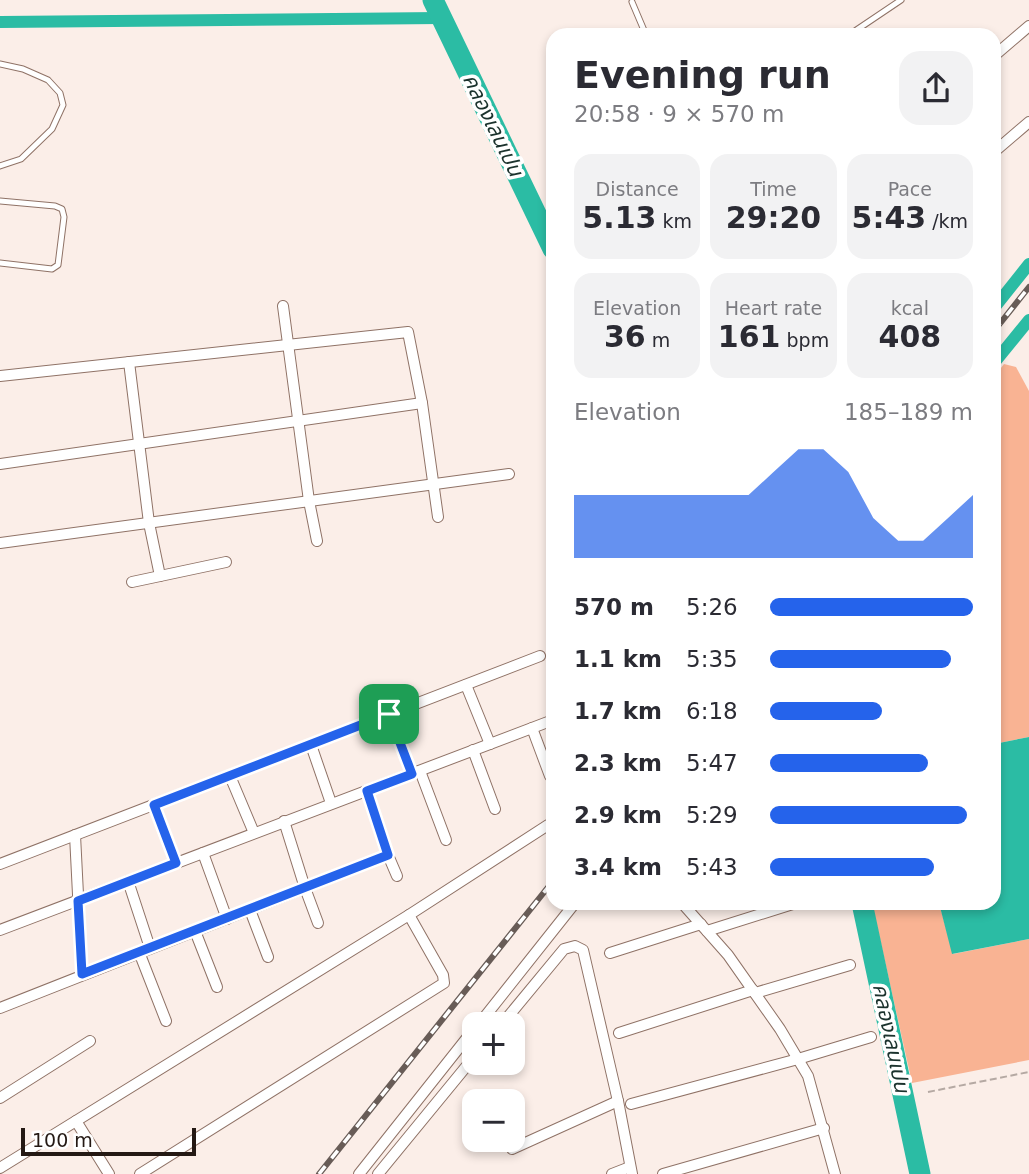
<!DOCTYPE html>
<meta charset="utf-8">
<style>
:root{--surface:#fff;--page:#f2f2f3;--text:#2b2b33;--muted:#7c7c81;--accent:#2563eb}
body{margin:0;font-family:"DejaVu Sans","Noto Sans Thai",sans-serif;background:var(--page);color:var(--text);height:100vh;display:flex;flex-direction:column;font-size:26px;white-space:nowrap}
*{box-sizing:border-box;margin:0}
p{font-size:23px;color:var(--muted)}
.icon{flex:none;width:38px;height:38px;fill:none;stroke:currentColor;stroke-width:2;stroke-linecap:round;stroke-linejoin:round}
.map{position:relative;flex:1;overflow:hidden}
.panel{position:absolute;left:546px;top:28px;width:455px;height:882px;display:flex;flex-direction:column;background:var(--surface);border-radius:21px;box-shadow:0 4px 10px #0003}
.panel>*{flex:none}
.controls{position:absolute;left:462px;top:1012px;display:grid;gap:14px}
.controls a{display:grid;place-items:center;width:63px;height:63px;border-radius:14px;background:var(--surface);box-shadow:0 4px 10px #0003;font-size:35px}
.scale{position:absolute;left:21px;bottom:18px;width:175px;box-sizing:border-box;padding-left:7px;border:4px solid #241914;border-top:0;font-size:19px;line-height:24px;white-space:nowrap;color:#241914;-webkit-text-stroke:5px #fff;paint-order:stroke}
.pin{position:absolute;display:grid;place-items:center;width:60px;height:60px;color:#fff;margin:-30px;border-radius:14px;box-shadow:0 4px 10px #0006}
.round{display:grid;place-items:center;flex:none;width:74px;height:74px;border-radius:21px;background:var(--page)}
.head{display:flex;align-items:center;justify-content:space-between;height:119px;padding:0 28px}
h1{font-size:38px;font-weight:700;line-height:52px}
.stats{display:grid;grid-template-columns:repeat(3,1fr);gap:10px;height:119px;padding:7px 28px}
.stats div{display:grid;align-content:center;border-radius:18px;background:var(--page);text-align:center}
.stats b{font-size:30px;font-weight:700}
.stats small{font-size:19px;font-weight:400}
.stats p{font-size:19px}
.chart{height:196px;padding:14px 28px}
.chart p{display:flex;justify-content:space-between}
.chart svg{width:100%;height:126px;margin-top:7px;fill:var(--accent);opacity:.7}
ul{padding:0 28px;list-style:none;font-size:23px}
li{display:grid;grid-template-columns:112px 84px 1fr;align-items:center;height:52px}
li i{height:18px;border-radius:9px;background:var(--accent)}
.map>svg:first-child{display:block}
</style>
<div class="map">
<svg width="1029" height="1174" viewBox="0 0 1029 1174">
<rect width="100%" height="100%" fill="#fbeee8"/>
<!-- green -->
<g fill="#f9b393">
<polygon points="1004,364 1016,367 1029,391 1029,737 994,744 994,377"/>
<polygon points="872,903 939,903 953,954 1029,939 1029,1060 912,1083"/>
</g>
<!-- water -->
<polygon fill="#2bbca4" points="1029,737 1029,939 952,954 939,903 994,903 994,744"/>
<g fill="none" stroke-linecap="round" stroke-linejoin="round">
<!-- canal -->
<g stroke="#2bbca4" stroke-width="12">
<polyline points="0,22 440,18"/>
<polyline points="994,308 1029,264"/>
<polyline points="994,363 1029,320"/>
</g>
<!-- river -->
<g stroke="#2bbca4" stroke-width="21">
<polyline points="433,0 553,249"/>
<polyline points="862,903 920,1174"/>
</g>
<defs>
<g id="lane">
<polyline points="632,2 646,35"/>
<polyline points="849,35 901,0"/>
<polyline points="0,64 23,69 48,80 60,93 63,105 52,129 21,159 0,166"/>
<polyline points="0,201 55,206 62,209 64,217 58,265 52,269 0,263"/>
</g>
<g id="street">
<polyline points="994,56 1029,26"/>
<polyline points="994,152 1029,122"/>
<polyline points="283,306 309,501 317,541"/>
<polyline points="129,362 149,523 160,576"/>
<polyline points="0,376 408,332 422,403 438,517"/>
<polyline points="0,464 422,403"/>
<polyline points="0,543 509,474"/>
<polyline points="132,582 226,562"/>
<polyline points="466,685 490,744"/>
<polyline points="389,714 412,774"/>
<polyline points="532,728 550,776"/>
<polyline points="311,745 331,803"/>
<polyline points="473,750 495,809"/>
<polyline points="420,771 446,840"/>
<polyline points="230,776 254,833"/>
<polyline points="367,791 388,855 397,876"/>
<polyline points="154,805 176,863"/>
<polyline points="284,821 305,888 318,923"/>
<polyline points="75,835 82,974"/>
<polyline points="203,853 227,919"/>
<polyline points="0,864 540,656"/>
<polyline points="128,881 150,948"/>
<polyline points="682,903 728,955 780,1029 808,1076 835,1174"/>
<polyline points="250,910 268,957"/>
<polyline points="0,930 553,720"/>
<polyline points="195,931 217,987"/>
<polyline points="707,931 796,903"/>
<polyline points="139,952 166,1021"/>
<polyline points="610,953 701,924"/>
<polyline points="755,993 850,965"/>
<polyline points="0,1008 388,855"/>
<polyline points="479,1024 575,903"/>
<polyline points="502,1024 564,949 575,946 583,950 618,1101 632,1174"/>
<polyline points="619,1033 753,990"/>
<polyline points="0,1098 90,1041"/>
<polyline points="631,1104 798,1059 871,1037"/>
<polyline points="76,1121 109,1174"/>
<polyline points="512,1149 618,1101"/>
<polyline points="0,1168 409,915 548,825"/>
<polyline points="140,1174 444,983 443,975 409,915"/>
<polyline points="359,1174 474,1029"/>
<polyline points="378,1174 474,1057"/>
<polyline points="612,1174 630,1167"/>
<polyline points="663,1174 824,1128"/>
</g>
</defs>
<!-- lane casing -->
<use href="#lane" stroke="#8f7266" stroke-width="7"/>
<!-- street casing -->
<use href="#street" stroke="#8f7266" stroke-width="12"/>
<!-- path -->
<polyline stroke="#b5a9a3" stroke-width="2" stroke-dasharray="7 3.5" stroke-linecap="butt" points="928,1092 1029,1072"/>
<!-- lane -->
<use href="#lane" stroke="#fff" stroke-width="5"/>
<!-- street -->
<use href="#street" stroke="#fff" stroke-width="10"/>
<defs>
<g id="rail">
<polyline points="994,331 1029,287"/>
<polyline points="319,1174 553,881"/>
</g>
</defs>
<!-- rail casing -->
<use href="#rail" stroke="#685c57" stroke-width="6"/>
<!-- rail -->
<use href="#rail" stroke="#fff" stroke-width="3.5" stroke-dasharray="10" stroke-linecap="butt"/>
</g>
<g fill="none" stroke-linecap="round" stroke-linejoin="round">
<defs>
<polygon id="route" points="389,714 412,774 367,791 388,855 82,974 78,901 176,863 154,805"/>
</defs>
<!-- route casing -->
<use href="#route" stroke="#fff" stroke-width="14"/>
<!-- route -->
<use href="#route" stroke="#2563eb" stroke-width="9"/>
</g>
<g text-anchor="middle" stroke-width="7" stroke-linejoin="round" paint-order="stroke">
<!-- water labels -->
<g font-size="21" font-style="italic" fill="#1b322d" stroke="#fff">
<text transform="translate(493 125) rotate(64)" y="7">คลองเลนเปน</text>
<text transform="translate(891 1038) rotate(78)" y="7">คลองเลนเปน</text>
</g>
</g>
</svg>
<div class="controls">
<a>+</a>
<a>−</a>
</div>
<div class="scale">100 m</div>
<div class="pin" style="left:389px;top:714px;background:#1e9e55"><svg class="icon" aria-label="arrive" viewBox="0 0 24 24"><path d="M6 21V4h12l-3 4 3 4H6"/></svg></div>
<section class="panel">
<div class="head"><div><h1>Evening run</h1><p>20:58 · 9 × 570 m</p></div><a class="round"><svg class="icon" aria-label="share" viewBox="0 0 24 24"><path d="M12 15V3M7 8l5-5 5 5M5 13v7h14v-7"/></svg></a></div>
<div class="stats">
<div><p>Distance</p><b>5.13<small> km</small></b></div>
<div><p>Time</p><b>29:20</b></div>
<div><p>Pace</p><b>5:43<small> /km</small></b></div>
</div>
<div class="stats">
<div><p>Elevation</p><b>36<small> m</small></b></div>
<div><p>Heart rate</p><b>161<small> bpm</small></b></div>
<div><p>kcal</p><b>408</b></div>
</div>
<div class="chart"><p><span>Elevation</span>185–189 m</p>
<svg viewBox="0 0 160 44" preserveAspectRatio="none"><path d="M0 44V22L10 22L20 22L30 22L40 22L50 22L60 22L70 22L80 14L90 6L100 6L110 14L120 30L130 38L140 38L150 30L160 22V44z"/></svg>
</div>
<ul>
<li><b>570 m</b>5:26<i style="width:100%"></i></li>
<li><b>1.1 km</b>5:35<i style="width:89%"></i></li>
<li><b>1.7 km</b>6:18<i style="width:55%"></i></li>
<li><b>2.3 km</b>5:47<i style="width:78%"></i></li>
<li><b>2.9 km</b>5:29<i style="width:97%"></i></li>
<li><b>3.4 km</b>5:43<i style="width:81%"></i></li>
</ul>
</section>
</div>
